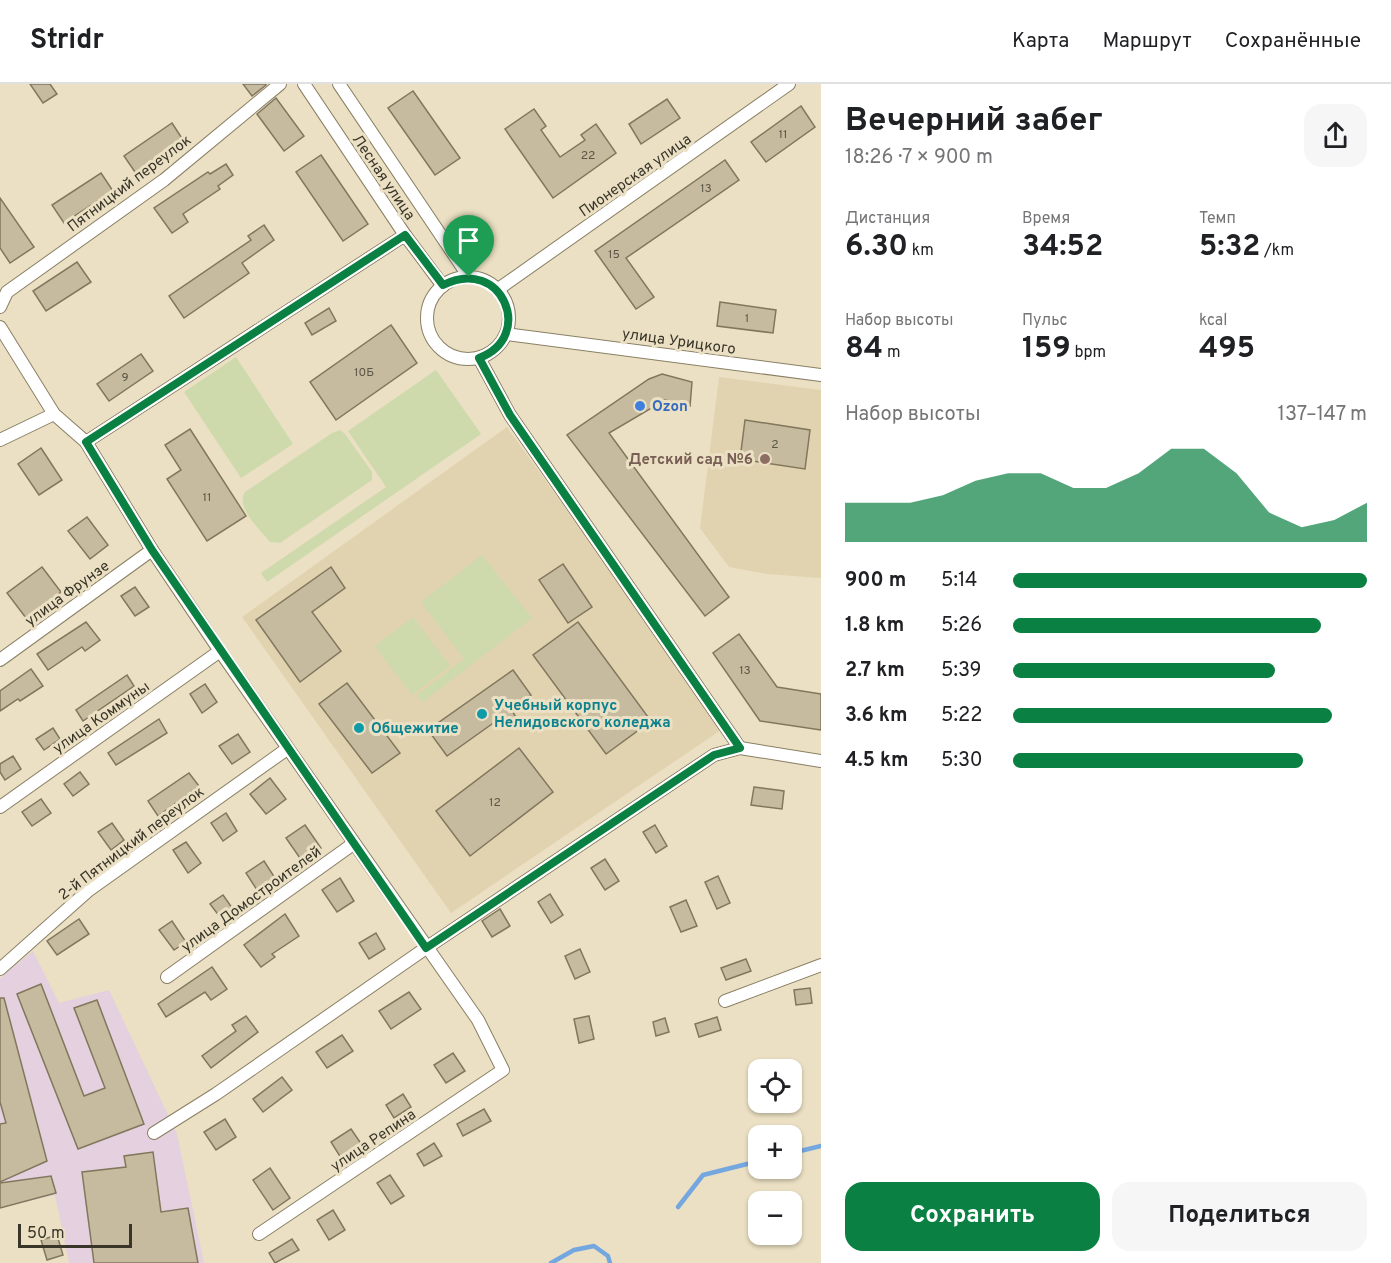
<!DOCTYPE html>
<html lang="ru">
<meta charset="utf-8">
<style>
:root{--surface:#fff;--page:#f6f6f6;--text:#202124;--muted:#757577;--line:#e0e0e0;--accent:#0b8043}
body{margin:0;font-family:Overpass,sans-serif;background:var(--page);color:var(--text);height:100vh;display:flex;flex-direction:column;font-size:22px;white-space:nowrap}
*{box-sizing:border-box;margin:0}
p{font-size:20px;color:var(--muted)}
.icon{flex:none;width:33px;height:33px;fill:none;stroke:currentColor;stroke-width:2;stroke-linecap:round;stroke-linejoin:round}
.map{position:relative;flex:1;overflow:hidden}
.sheet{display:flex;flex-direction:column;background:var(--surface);width:570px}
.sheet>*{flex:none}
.tools{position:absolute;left:748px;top:975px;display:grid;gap:12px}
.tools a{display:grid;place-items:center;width:54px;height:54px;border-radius:12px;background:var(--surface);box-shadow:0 2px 4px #0004;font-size:30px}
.scale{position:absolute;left:18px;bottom:15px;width:114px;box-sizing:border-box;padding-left:6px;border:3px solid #393529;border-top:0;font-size:16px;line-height:21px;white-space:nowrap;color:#393529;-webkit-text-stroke:4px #ebe0c3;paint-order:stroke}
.pin{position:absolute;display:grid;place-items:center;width:51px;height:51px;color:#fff;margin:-62px -26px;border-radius:50% 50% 50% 0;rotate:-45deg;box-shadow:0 0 6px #0007}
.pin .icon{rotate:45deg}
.round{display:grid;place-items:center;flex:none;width:63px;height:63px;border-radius:18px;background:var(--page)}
.head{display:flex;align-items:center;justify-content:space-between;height:102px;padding:0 24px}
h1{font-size:33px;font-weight:700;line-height:45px}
.figures{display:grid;grid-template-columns:repeat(3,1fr);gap:9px;height:102px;padding:6px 24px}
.figures div{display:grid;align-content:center}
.figures b{font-size:30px;font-weight:700}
.figures small{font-size:16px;font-weight:400}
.figures p{font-size:16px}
.chart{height:168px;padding:12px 24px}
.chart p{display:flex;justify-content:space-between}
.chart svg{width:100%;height:108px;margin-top:6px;fill:var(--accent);opacity:.7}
.primary-button{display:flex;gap:12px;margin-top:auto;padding:12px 24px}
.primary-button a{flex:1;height:69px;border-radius:18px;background:var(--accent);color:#fff;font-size:24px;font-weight:700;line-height:69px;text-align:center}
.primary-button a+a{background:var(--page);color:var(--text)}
ul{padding:0 24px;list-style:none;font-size:20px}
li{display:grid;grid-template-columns:96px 72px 1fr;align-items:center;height:45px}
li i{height:15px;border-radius:8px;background:var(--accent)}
header{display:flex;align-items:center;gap:36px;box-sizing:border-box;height:84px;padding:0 30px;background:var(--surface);border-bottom:2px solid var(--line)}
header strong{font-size:28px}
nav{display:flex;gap:33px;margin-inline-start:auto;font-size:21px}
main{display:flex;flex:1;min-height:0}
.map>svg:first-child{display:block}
</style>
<header>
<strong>Stridr</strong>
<nav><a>Карта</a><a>Маршрут</a><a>Сохранённые</a></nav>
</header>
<main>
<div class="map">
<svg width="821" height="1179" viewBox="0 0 821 1179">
<rect width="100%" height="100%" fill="#ebe0c3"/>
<!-- built -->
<g fill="#e1d3af">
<polygon points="719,293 821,306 821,494 767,490 729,483 700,444"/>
<polygon points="507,343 724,644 451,829 242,533"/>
</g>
<!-- industrial -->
<polygon fill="#e4d0de" points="33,867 59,919 109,906 177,1050 204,1179 69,1179 55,1111 0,1124 0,894"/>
<!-- green -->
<g fill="#ced9ac">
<polygon points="236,273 293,360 241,394 184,308"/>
<polygon points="436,286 481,350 267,498 261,489 386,403 348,347"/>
<path d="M340,346L345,350L372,388V396L280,459L270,458C261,446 235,424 245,408L332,349Z"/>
<polygon points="482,471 532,534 423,618 417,611 464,575 421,518"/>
<polygon points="413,533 450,582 412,611 375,562"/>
</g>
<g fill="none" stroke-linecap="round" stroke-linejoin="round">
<!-- stream -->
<g stroke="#74a6e0" stroke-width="4.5">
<polyline points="792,1069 821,1062"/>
<polyline points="678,1123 703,1091 759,1077"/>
<polyline points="551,1179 574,1166 594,1162 608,1172 610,1179"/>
</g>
</g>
<!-- building -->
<g fill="#c6bb9e" stroke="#81775d" stroke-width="1.5">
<polygon points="30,0 50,0 57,10 43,19"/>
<polygon points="243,0 266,0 266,1 252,12"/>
<polygon points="413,7 460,74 435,91 388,24"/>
<polygon points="276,14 304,52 284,67 257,30"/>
<polygon points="667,15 680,34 641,60 629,40"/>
<polygon points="801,22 815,43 766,78 751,58"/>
<polygon points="534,25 546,42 541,46 560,73 585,56 581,51 596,40 616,69 553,114 505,45"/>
<polygon points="172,39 185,59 137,91 124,72"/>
<polygon points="321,71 368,140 343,157 296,88"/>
<polygon points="725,76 739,96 626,174 654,213 636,225 595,167"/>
<polygon points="226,80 233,91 218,102 220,105 183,130 188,138 172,149 154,124 208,88 210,90"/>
<polygon points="101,89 113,107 64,139 52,121"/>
<polygon points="0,114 34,163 10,179 0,164"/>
<polygon points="264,141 274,156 242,179 249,189 184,234 169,212 251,156 248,152"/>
<polygon points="77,178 91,198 46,227 33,207"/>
<polygon points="720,218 776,226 773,249 717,242"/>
<polygon points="329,224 336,237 312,251 305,239"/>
<polygon points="391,241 417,279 336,336 310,298"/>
<polygon points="141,270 153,287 109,317 97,300"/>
<polygon points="662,290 692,298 690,322 665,316 609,349 729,513 705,532 567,351 649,295"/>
<polygon points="745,336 810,346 805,385 740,375"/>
<polygon points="190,345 246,432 207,457 167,395 181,386 165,361"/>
<polygon points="41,364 62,396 39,411 18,380"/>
<polygon points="87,433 108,461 90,475 68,447"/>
<polygon points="563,480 592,523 568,539 539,496"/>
<polygon points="42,483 61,508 26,534 7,509"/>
<polygon points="331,483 345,504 312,528 341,567 300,598 256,536"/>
<polygon points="135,503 149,523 135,532 121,512"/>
<polygon points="86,538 100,556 85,567 82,563 48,586 37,570"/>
<polygon points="578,538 651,637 606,670 533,571"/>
<polygon points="739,550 777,603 821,610 821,646 760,637 713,569"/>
<polygon points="31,585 43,602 20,617 18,615 0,627 0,607"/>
<polygon points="513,586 531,611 511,625 517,635 505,644 499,635 447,672 428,646"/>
<polygon points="127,591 134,602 83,637 76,626"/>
<polygon points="347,599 400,669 372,689 319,620"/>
<polygon points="205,600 217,618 202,629 190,610"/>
<polygon points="159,635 167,649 116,681 108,669"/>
<polygon points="53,644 60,655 44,666 36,655"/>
<polygon points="238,650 250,668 232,680 219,662"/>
<polygon points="519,664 553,708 470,772 436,727"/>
<polygon points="13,672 21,685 5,696 0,688 0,680"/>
<polygon points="80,688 89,700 73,712 64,700"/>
<polygon points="189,689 199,702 158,732 148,717"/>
<polygon points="270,694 286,715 266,730 250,710"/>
<polygon points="754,703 784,707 782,725 751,721"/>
<polygon points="41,715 51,729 32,742 22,728"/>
<polygon points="226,729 237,747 223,757 211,739"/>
<polygon points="112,739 124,756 111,766 98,748"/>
<polygon points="305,741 321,764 302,777 286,754"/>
<polygon points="655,741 667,762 656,769 643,748"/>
<polygon points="186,758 201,779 188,789 173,766"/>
<polygon points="605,775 619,797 605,806 591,784"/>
<polygon points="264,777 275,794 257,806 246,789"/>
<polygon points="718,792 730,819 717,825 705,798"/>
<polygon points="340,794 354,817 337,828 322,806"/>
<polygon points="550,810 563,831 551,839 538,818"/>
<polygon points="223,811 235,828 223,837 210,820"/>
<polygon points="686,816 697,842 681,848 670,823"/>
<polygon points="500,825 510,842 492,853 482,837"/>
<polygon points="285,830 299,852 272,870 275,873 261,883 244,861"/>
<polygon points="79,835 89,850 57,871 47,857"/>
<polygon points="172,837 186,858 174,866 159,846"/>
<polygon points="376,849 385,865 369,875 359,859"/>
<polygon points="580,865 590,888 575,895 565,872"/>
<polygon points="746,875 751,887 726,896 721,884"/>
<polygon points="212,883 227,905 211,916 205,908 166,933 158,920"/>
<polygon points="41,900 84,1012 105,1004 74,924 97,916 144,1040 78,1065 17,910"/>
<polygon points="810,904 812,919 796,921 794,906"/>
<polygon points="409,908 421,925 391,945 379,927"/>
<polygon points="0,914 4,914 47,1077 0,1098 0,1040 6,1039 0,1018"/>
<polygon points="246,932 258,948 211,984 202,972 236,947 232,941"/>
<polygon points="589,932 594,955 579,959 574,935"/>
<polygon points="717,933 721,946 699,953 695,940"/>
<polygon points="665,934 669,948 656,952 653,938"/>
<polygon points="342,951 353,967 327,984 316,968"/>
<polygon points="453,969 465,987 446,999 434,981"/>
<polygon points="282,993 292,1006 263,1028 253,1015"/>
<polygon points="403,1010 411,1023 394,1034 386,1021"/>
<polygon points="484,1025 491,1037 463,1052 457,1040"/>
<polygon points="225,1035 236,1053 216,1066 204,1048"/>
<polygon points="351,1045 362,1061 341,1074 331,1058"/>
<polygon points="434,1059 442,1072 424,1082 417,1070"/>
<polygon points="153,1068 161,1128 188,1124 198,1179 94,1179 82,1088 126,1083 124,1072"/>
<polygon points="270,1084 290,1114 273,1126 253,1096"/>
<polygon points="390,1091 404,1112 391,1120 377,1099"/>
<polygon points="51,1092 56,1109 0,1124 0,1099"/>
<polygon points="333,1126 345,1146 329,1156 317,1136"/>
<polygon points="57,1151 63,1171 47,1176 41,1156"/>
<polygon points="292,1155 299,1166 275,1179 269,1169"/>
</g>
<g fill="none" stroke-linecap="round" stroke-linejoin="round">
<defs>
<g id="minor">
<polyline points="304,0 405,151 443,202"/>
<polyline points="339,0 469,193"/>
<circle cx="468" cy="234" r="41"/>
<polyline points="497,206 789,0"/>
<polyline points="0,223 7,208 164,96 280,0"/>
<polyline points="0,243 54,330 86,358 152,466 220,567 478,936 503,986 259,1150"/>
<polyline points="506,250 821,291"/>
<polyline points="479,274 510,331 740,664"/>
<polyline points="0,356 54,330"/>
<polyline points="86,358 405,151"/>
<polyline points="0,576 152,466"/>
<polyline points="0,723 220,567"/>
<polyline points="0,885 89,806 287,665"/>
<polyline points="167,893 353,760"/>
<polyline points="725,917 821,881"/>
<polyline points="154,1049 216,1010 426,864 714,671 740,664 821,677"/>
</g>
</defs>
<!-- minor casing -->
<use href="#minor" stroke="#897f64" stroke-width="14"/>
<!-- minor -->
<use href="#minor" stroke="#fff" stroke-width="12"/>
</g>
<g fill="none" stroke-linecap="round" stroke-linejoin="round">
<defs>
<path id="route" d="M405,151L443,201C502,171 536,253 479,274L510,331L740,664L714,671L426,864L152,466L86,358Z"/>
</defs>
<!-- route casing -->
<use href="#route" stroke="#fff" stroke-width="12"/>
<!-- route -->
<use href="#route" stroke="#0b8043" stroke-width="8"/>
</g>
<!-- markers -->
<circle fill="#3f7fe0" stroke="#ebe0c3" stroke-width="2" cx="640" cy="322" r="6"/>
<circle fill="#8d6e63" stroke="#ebe0c3" stroke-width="2" cx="765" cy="375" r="6"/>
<g fill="#0f9aa8" stroke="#ebe0c3" stroke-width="2">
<circle cx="482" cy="630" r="6"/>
<circle cx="359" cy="644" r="6"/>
</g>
<g text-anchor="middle" stroke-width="6" stroke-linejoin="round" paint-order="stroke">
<!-- number labels -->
<g font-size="12" fill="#5c5646">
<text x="783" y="54">11</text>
<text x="588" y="75">22</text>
<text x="706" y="108">13</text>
<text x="614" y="174">15</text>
<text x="747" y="238">1</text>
<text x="364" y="292">10Б</text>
<text x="125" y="297">9</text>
<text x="775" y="364">2</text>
<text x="207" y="417">11</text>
<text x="745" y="590">13</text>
<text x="495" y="722">12</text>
</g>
<!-- street labels -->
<g font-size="15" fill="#393529" stroke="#ebe0c3">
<text transform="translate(635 91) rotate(-35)" y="5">Пионерская улица</text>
<text transform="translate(384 93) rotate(56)" y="5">Лесная улица</text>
<text transform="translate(129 99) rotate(-37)" y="5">Пятницкий переулок</text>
<text transform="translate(679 257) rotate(8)" y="5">улица Урицкого</text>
<text transform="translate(67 509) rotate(-36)" y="5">улица Фрунзе</text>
<text transform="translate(101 633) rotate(-35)" y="5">улица Коммуны</text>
<text transform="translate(131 759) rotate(-37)" y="5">2-й Пятницкий переулок</text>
<text transform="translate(251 815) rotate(-36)" y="5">улица Домостроителей</text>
<text transform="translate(373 1056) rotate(-34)" y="5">улица Репина</text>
</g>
<!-- shop labels -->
<g font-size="15" font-weight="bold" fill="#366cbe" stroke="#ebe0c3" text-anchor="start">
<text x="652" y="327">Ozon</text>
</g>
<!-- education labels -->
<g font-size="15" font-weight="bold" fill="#785e54" stroke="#ebe0c3" text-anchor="end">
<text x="753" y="380">Детский сад №6</text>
</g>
<!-- culture labels -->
<g font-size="15" font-weight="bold" fill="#0d838f" stroke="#ebe0c3" text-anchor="start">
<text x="494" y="626">Учебный корпус<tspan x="494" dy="17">Нелидовского коледжа</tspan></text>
<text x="371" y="649">Общежитие</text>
</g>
</g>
</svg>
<div class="tools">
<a><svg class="icon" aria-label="locate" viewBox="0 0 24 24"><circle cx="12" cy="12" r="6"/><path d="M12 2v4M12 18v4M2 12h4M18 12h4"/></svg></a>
<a>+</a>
<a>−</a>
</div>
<div class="scale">50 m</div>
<div class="pin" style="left:469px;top:193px;background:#1e9e55"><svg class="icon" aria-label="arrive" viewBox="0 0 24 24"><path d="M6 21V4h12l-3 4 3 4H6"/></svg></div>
</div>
<section class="sheet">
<div class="head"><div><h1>Вечерний забег</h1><p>18:26 · 7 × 900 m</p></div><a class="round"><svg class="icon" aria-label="share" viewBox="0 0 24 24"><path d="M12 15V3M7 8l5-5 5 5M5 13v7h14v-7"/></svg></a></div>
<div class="figures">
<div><p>Дистанция</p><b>6.30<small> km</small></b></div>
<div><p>Время</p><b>34:52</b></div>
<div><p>Темп</p><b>5:32<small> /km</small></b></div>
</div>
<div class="figures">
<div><p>Набор высоты</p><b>84<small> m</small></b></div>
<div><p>Пульс</p><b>159<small> bpm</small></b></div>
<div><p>kcal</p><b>495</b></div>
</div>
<div class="chart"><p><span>Набор высоты</span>137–147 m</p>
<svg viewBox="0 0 160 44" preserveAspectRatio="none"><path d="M0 44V28L10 28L20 28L30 25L40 19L50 16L60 16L70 22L80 22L90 16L100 6L110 6L120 16L130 32L140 38L150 35L160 28V44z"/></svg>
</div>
<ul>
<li><b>900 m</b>5:14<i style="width:100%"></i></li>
<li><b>1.8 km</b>5:26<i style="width:87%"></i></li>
<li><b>2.7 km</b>5:39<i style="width:74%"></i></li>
<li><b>3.6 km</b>5:22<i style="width:90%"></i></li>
<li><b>4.5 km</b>5:30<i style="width:82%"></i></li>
</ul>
<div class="primary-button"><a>Сохранить</a><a>Поделиться</a></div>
</section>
</main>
